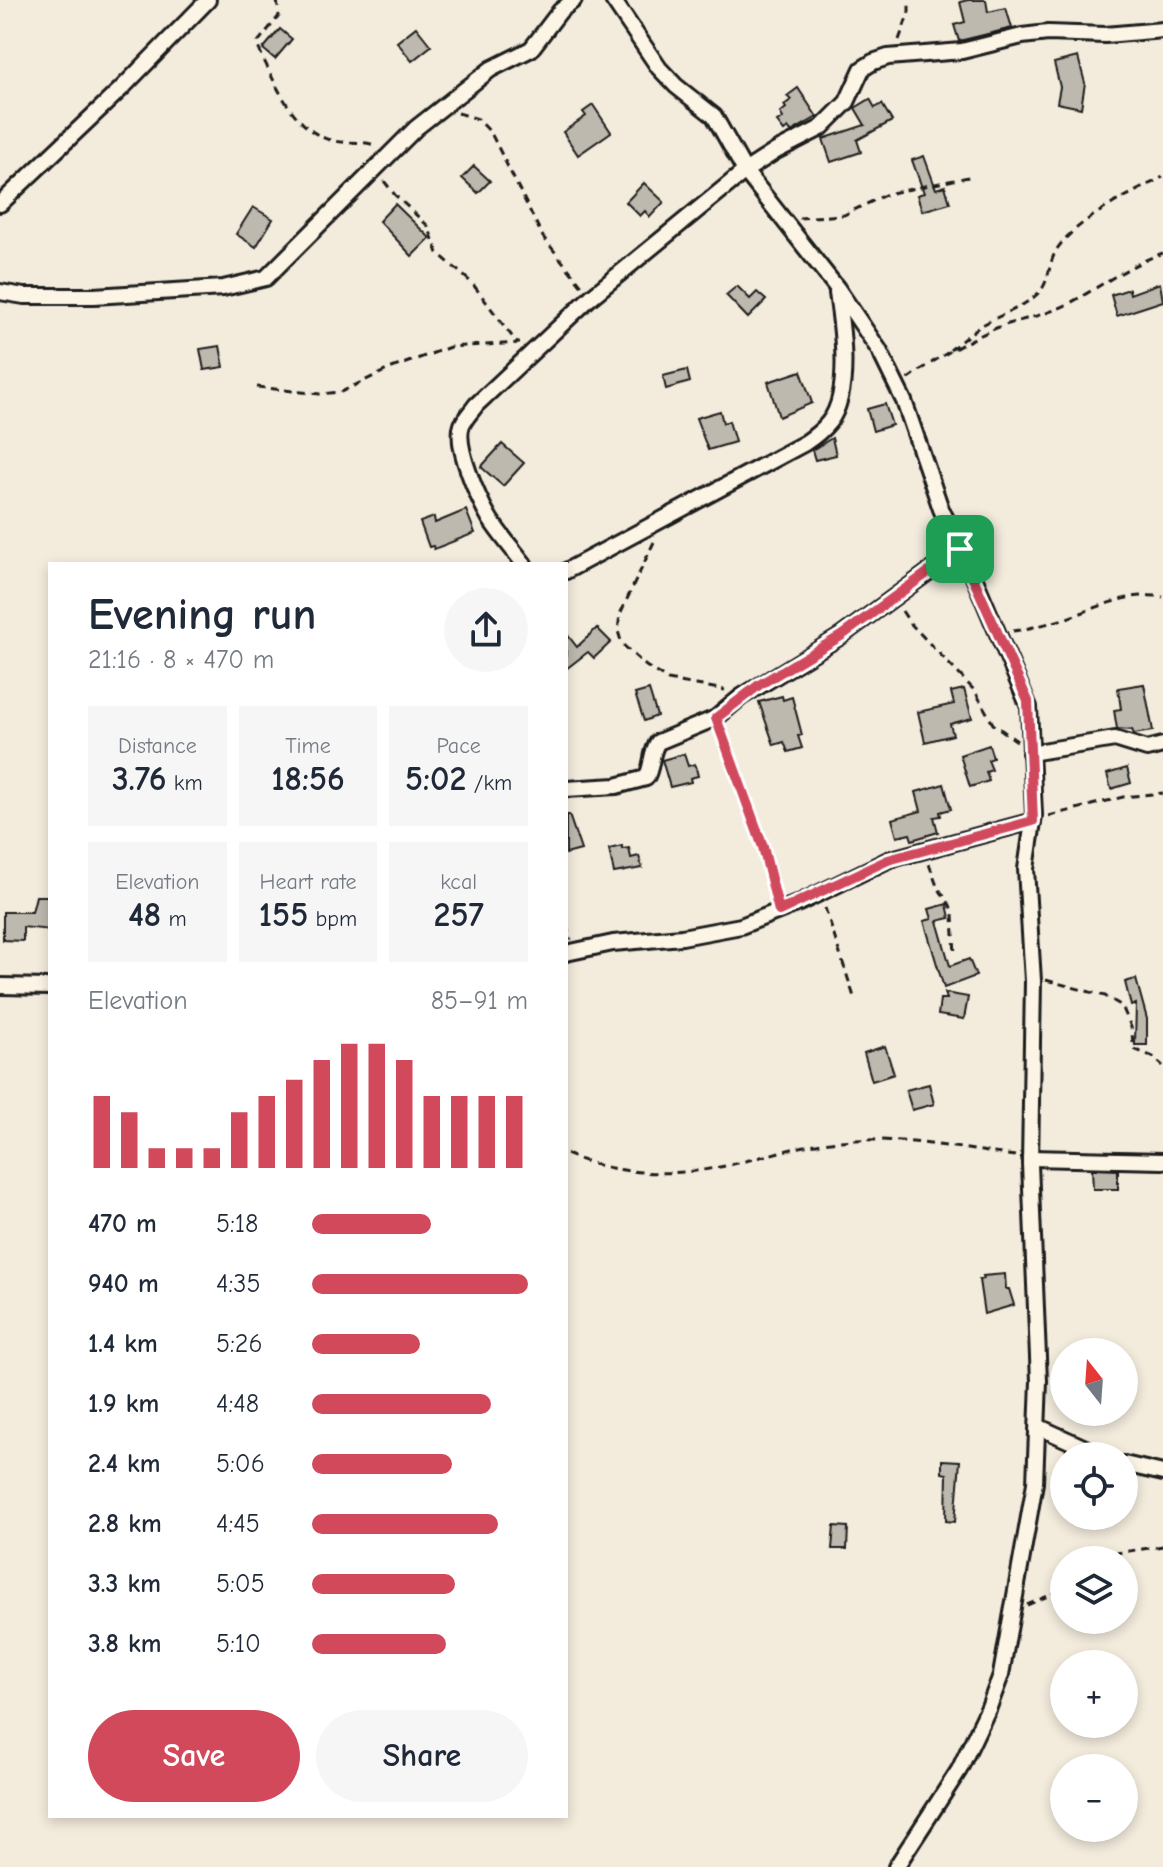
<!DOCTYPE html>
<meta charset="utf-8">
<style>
:root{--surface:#fff;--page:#f6f6f7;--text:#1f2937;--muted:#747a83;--accent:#d1495b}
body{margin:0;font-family:"Comic Neue",sans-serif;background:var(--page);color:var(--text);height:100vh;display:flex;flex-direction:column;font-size:30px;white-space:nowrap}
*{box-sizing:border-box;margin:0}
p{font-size:26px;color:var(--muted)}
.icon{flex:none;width:44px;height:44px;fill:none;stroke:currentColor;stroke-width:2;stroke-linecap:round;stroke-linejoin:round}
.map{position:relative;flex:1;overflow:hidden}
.sheet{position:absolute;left:48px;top:562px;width:520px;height:1256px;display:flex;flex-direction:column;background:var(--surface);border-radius:0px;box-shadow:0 4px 12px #0003}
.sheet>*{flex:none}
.needle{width:52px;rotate:343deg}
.controls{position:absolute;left:1050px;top:1338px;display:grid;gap:16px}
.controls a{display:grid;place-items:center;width:88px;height:88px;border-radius:50%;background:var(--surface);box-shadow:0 4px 12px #0003;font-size:40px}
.pin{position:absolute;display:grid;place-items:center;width:68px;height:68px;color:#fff;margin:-34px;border-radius:16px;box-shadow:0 4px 12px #0006}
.round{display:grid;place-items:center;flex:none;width:84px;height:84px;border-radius:42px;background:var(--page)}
.overview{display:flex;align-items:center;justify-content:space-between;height:136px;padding:0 40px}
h1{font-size:44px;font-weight:700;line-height:60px}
.metrics{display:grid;grid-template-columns:repeat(3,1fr);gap:12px;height:136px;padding:8px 40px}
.metrics div{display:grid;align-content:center;border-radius:0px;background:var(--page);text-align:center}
.metrics b{font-size:34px;font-weight:700}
.metrics small{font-size:22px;font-weight:400}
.metrics p{font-size:22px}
.chart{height:224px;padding:16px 40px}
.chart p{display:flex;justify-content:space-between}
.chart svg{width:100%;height:144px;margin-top:8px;stroke:var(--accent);stroke-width:6}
.cta{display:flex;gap:16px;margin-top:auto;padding:16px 40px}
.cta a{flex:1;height:92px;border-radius:48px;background:var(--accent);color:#fff;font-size:32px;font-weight:700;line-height:92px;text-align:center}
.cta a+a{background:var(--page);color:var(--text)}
ul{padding:0 40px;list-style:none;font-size:26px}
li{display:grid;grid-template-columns:128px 96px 1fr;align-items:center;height:60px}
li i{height:20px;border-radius:10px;background:var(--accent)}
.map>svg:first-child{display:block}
</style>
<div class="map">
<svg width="1163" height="1867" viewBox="0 0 1163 1867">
<rect width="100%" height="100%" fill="#f3ecdd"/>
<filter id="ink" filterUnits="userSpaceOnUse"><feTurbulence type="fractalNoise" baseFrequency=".0125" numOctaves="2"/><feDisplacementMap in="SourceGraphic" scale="16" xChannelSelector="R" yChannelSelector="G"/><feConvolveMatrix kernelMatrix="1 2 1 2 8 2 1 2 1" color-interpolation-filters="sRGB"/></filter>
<g filter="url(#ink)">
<!-- building -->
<g fill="#beb9ae" stroke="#1c1c1c" stroke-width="2">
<polygon points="968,0 986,0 988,12 1006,8 1012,28 959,41 954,25 965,22 960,2"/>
<polygon points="416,27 431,46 412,61 397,42"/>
<polygon points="280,29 292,39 275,59 263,49"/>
<polygon points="1078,57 1085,83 1081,108 1057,103 1060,87 1054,63"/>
<polygon points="798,88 817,117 791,132 788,128 784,131 777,122 783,118 780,113 786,108 784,105 791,100 787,96"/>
<polygon points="870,99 875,108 882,104 892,121 857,140 861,152 831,162 823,139 865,125 855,108"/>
<polygon points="593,105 611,132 578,155 563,132 586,116 583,112"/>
<polygon points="924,156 936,189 945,186 950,203 922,211 917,195 924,193 912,160"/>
<polygon points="474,166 490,181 478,193 462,178"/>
<polygon points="644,183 664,202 650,217 645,211 640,216 626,202"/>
<polygon points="395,204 430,238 412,256 379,221"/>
<polygon points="253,207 273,219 256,247 236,234"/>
<polygon points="1160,283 1163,301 1117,316 1111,295 1129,289 1130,294"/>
<polygon points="737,286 750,299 757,292 766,300 748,318 726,295"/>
<polygon points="220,346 224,367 204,370 200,349"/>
<polygon points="687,370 690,382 666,389 663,376"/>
<polygon points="801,371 812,403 779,417 768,382"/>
<polygon points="885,404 892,425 873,431 867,409"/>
<polygon points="720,411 723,423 729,421 735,442 708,450 696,418"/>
<polygon points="832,438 836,455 815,460 812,450"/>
<polygon points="502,444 524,463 503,486 481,467"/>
<polygon points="466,510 475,533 434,549 433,546 429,547 420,522 434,517 435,523"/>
<polygon points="597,628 611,642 594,658 588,652 566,669 566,633 577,647"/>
<polygon points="1144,684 1153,731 1134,734 1132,730 1117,729 1114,710 1121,709 1118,688"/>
<polygon points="964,689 972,718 950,724 953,735 925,742 918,712 954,704 951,692"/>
<polygon points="649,690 657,716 644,721 635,694"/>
<polygon points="782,696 783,700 792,697 802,735 798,736 802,748 788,752 784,742 774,745 759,702"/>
<polygon points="989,745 993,758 988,760 992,770 986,772 989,781 970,787 960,755"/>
<polygon points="684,754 688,766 695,764 698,776 690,778 691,782 670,787 662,760"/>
<polygon points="1127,768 1131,783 1111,789 1107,774"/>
<polygon points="944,784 951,809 940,812 941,816 934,817 938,832 912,840 910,834 897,837 892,819 921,811 916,792"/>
<polygon points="566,815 569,815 581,850 566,854"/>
<polygon points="622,846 622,849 629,848 631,858 639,856 642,868 614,873 609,849"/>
<polygon points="36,896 50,896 50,930 23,927 23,941 3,940 3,912 32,912"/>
<polygon points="947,904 950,918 937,921 950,966 969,959 976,976 944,988 924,921 932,919 929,909"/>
<polygon points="1136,979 1147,1019 1147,1045 1135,1045 1136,1004 1131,1006 1125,982"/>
<polygon points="945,993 968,997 964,1019 938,1015 940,999 947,999"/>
<polygon points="885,1046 894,1074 872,1081 864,1053"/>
<polygon points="929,1084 934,1104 912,1110 906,1090"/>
<polygon points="1092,1169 1118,1170 1118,1189 1093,1189"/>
<polygon points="1005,1274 1006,1289 1009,1289 1014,1305 984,1314 979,1280 984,1279 983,1276"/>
<polygon points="942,1460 960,1461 955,1522 946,1521 947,1474 942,1473"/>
<polygon points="834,1526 848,1527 847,1549 832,1549"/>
</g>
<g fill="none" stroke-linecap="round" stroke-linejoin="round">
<defs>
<g id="minor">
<polyline points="613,0 659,68 676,86 714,116 745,171 837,288 879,350 904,401 941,509 967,561 1029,707 1034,815 1026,869 1033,981 1030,1164 1039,1381 1035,1483 1001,1675 989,1707 959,1770 896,1867"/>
<polyline points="0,204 122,88 208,0"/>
<polyline points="0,292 24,296 94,296 223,288 266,278 416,128 491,69 531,49 560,11 574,0"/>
<path d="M524,564C513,549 500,535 490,519C479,500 454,446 462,425C465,418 472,411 476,405L591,297L745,171L776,151L821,128L847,102L862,69L873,62L888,57L962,51L1022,36L1048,33L1105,35L1163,30"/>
<path d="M566,571L805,443C814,437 822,431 829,422C852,393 842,327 837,293"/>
<polyline points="1030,753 1115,739 1147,749 1163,745"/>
<path d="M566,789L616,786L646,778C653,767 650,753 658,742L716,718L741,697L841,636L960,549"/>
<polyline points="566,953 613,943 682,937 741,926 799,903 888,860 1033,821"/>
<polyline points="0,986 50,987"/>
<polyline points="1030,1158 1163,1161"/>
<polyline points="1039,1427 1103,1456"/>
<polyline points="1124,1464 1163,1473"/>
</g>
</defs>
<!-- minor casing -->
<use href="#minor" stroke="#1c1c1c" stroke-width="20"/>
<!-- path -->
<g stroke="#1c1c1c" stroke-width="3" stroke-dasharray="8 6" stroke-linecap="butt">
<path d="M277,0L279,16L258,42V47C274,81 293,132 334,141C349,144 362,140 377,146"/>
<polyline points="899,40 909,12 909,0"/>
<polyline points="458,113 478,119 491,133 543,237 583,287"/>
<polyline points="384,181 395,195 428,226 438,253 472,283 517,343"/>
<polyline points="799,218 844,215 887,194 973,176"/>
<path d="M950,350C960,342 969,334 979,327C998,315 1028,307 1042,289C1050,277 1049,261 1057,249C1078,218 1131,194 1163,177"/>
<path d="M908,379C934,360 964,342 994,329C1019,319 1046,316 1070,303C1101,286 1129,265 1163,253"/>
<polyline points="257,387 320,394 341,392 389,369 450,347 520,343"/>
<polyline points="654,542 620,614 618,631 622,644 646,666 668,680 725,690"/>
<polyline points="902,611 910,623 975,691 993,724 1017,741"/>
<path d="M1013,631C1032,628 1051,623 1070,617C1099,607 1131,591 1163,597"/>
<polyline points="721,733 763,847 776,896"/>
<polyline points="1049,816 1123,797 1163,793"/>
<polyline points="929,864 937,886 950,905 953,914 955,956"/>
<polyline points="825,908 855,1000"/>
<polyline points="566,925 571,940"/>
<polyline points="1046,980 1105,996 1122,1006 1131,1027 1134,1049 1153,1057 1163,1066"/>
<path d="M566,1154C612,1174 665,1177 715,1168C757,1160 797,1144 840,1141C898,1136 957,1148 1015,1156"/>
<polyline points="1101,1560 1116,1553 1163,1546"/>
<polyline points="1027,1605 1064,1589"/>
</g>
<!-- minor -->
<use href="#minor" stroke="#fcf5e5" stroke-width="14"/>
</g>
</g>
<g fill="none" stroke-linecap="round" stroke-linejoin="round" filter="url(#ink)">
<defs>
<polygon id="route" points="960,549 1028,701 1033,821 888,860 779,911 763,847 716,718 759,685 841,636"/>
</defs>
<!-- route casing -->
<use href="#route" stroke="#fff" stroke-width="16"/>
<!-- route -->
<use href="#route" stroke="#d1495b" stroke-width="10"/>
</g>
</svg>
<div class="controls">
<a><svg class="needle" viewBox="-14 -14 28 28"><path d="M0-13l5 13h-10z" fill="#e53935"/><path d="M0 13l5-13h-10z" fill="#747a83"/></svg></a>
<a><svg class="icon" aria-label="locate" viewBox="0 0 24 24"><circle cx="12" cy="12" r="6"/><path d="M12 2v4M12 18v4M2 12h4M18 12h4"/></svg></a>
<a><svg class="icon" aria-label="layers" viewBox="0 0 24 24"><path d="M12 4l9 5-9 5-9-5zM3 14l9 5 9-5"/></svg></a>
<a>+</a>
<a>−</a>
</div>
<div class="pin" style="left:960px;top:549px;background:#1e9e55"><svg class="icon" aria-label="arrive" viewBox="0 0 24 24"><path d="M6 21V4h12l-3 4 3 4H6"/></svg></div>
<section class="sheet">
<div class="overview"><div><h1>Evening run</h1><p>21:16 · 8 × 470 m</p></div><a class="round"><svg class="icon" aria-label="share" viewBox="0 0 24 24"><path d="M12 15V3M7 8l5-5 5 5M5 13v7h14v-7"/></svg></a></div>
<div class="metrics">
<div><p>Distance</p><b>3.76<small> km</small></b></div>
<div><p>Time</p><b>18:56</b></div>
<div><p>Pace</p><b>5:02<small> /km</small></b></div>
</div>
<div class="metrics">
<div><p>Elevation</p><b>48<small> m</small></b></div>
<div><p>Heart rate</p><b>155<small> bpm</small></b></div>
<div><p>kcal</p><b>257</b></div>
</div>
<div class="chart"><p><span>Elevation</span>85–91 m</p>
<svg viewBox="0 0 160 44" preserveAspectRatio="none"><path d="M5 44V22M15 44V27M25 44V38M35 44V38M45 44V38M55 44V27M65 44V22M75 44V17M85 44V11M95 44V6M105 44V6M115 44V11M125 44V22M135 44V22M145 44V22M155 44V22"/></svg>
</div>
<ul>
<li><b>470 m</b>5:18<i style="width:55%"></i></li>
<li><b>940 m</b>4:35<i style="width:100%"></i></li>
<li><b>1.4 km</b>5:26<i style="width:50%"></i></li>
<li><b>1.9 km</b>4:48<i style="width:83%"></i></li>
<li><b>2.4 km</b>5:06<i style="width:65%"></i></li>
<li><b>2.8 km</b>4:45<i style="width:86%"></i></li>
<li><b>3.3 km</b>5:05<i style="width:66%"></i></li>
<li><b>3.8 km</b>5:10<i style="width:62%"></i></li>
</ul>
<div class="cta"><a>Save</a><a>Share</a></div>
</section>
</div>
